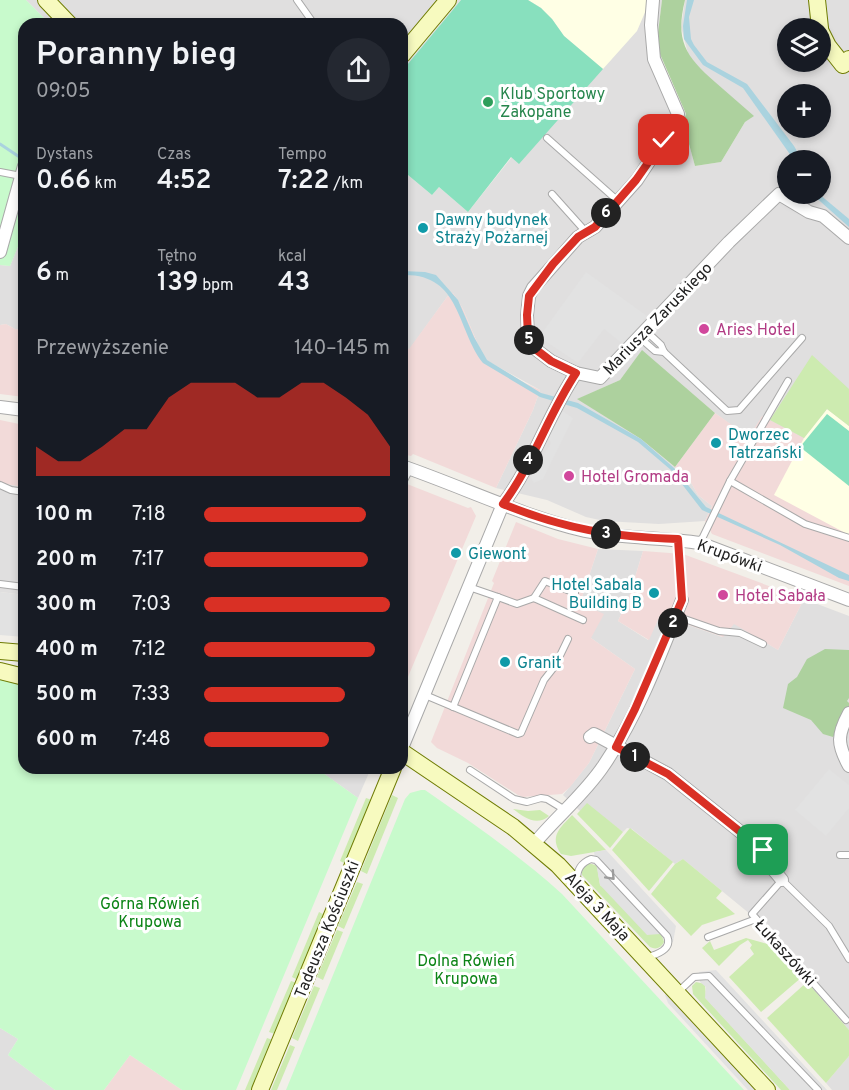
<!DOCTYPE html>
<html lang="pl">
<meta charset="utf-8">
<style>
:root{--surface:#171b24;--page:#242831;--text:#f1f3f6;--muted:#9ea1a6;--accent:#d93025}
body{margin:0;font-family:Overpass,sans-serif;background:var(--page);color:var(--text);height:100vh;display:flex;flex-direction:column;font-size:22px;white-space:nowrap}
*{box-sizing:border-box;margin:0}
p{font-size:20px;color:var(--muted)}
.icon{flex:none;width:33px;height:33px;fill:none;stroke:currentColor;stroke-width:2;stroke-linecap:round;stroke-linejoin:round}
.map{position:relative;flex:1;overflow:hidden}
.side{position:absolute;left:18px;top:18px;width:390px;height:756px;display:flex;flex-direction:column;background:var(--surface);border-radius:18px;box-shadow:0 3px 9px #0003}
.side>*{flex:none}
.controls{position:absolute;left:777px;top:18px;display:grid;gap:12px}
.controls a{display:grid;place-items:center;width:54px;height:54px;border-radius:50%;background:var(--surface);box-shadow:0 3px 9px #0003;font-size:30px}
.pin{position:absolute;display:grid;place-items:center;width:51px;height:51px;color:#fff;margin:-26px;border-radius:12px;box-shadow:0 3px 9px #0006}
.km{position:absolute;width:30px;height:30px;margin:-15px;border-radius:50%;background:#222;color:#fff;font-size:16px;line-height:30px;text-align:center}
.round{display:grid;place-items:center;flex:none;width:63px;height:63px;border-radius:32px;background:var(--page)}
.head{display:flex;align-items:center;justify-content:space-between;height:102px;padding:0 18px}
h1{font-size:33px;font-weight:600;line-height:45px}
.stats{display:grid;grid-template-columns:repeat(3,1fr);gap:9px;height:102px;padding:6px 18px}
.stats div{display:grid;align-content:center}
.stats b{font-size:26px;font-weight:600}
.stats small{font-size:16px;font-weight:400}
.stats p{font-size:16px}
.chart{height:168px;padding:12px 18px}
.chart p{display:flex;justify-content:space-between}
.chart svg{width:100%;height:108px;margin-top:6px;fill:var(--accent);opacity:.7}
ul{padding:0 18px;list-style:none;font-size:20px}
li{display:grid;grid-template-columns:96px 72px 1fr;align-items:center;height:45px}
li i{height:15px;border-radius:8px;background:var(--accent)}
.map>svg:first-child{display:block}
</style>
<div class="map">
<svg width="849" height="1090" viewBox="0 0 849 1090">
<rect width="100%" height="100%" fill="#f2efe9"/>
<!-- residential -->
<g fill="#e0dfdf" fill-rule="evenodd">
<polygon points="26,0 461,0 402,71 402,24 50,24"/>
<path d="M528,0H662L658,33L663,64L686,114L683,122L695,166L721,162L745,122L753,116L698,68L689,57L681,27L685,0H849V535L774,495L804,438H749L715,413L642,351L620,380L578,399L641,439L675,467L690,481L698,495L712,506L705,521L659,524L604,521L586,517L547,500L496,488L533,410L540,390L484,359L463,309L453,293L447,297L409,350L402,344V170L432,195L439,187L468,212L512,157L519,163L545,133L541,8ZM788,28H820V62H788ZM788,94H820V128H788ZM788,160H820V194H788Z"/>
<polygon points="24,232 24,330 15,329 6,324 0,325 0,265 10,266"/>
<polygon points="0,483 24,487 24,595 0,592"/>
<polygon points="598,549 643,551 629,597 618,621 648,640 660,615 722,637 734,623 778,650 804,599 849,616 849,1030 749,916 750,914 683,859 675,864 632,829 627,828 623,832 587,804 580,811 563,795 589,763 635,669 591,638 580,603"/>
<polygon points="316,768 371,768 358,798"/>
<polygon points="0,1028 18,1039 8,1055 55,1090 0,1090"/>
<polygon points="849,1056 849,1090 832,1090 826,1083"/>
</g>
<!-- commercial -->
<g fill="#f2dad9">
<polygon points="453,293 463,309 484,359 525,383 540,390 533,410 496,488 413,454 411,456 402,454 402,344 409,349 447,297"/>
<polygon points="6,324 15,329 24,330 24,397 0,394 0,325"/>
<polygon points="715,413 749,437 762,416 804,438 800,447 849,535 849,586 712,534 705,521 712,506 698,495 690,481 675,467"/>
<polygon points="0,420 24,425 24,487 0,483"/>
<polygon points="402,482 468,508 471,507 476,516 402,691"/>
<polygon points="516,522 558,539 598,549 580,603 604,614 591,638 635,669 589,763 570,787 562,794 523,797 518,795 468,763 437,748 431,742 494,583 492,581"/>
<polygon points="643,551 683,554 804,599 778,650 734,624 723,637 660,615 649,640 618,621 629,597"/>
<polygon points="130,1055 182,1090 104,1090"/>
</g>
<!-- education -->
<g fill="#ffffe5">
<polygon points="528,0 647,0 646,10 637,31 603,69 564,36 552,19 541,8"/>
<polygon points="827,409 849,426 849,535 774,495 804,438"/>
</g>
<!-- grass -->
<g fill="#cdebb0">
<polygon points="812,355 849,389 849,426 827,409 804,438 770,420"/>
<polygon points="392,795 398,798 367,874 361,871"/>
<polygon points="366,798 372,800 353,848 344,863 340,861"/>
<polygon points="587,803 623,832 610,848 577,814"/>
<path d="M513,809L528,811L540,810L549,816C536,827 524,817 513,809Z"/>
<path d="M572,815L606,850L571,856L561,854C549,836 560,828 572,815Z"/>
<polygon points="630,828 673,862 649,891 612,850"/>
<polygon points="683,859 722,891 716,898 735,914 702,925 691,936 651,894 675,864"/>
<path d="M587,864H592L597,866L600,885L662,936L664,942C661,948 656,950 650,947L582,875V869Z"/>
<polygon points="357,882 363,884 344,929 338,926"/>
<polygon points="319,912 323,914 315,938 298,980 292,977"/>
<polygon points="337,930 343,932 323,980 317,977"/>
<polygon points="746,938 775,946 802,977 761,1012 729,977 754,954 750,948 752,945 748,940 740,945 719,966 702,948 710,941 714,950"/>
<polygon points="291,981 297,983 275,1034 269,1032"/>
<polygon points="696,982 705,984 706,998 790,1090 781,1090 693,994 692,986"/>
<polygon points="807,982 849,1030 849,1056 826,1083 767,1018"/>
<polygon points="314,986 320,988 298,1041 292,1038"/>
<polygon points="267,1038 273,1040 252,1090 245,1090"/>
<polygon points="290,1045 295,1047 277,1090 271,1090"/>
</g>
<!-- forest -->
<g fill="#add19e">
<path d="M662,0H685C675,40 685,56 715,82C728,93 741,105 754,116L745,122L721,162L695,166L683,122L686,114L660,54L658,33Z"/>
<polygon points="642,350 715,413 675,467 641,439 577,399 620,380"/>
<polygon points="825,649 849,650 849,698 847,701 849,703 849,707 833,737 823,734 811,720 783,708 788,684 797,677 807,659"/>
</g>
<!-- park -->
<g fill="#c8facc">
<polygon points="0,0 26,0 50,24 24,24 24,232 10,266 0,265"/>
<polygon points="0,677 24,683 24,768 316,768 358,798 236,1090 182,1090 130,1055 104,1090 55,1090 8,1055 18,1039 0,1028"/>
<path d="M421,790H425C472,823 519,855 562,894L744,1090H286L405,799L410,793Z"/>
</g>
<!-- pitch -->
<g fill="#88e0be">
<polygon points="461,0 528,0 541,8 552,19 564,36 603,69 519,164 511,157 468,212 439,187 432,195 402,170 402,71"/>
<polygon points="827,414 849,431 849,486 800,447"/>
</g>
<!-- parking -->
<g fill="#e2e2e2">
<polygon points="586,272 647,316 624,345 604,329 578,363 539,337"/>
<polygon points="561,410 573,418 543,479 534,483 530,476 538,460 541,459 551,443 548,437"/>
<polygon points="0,592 24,595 24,637 0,635"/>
<polygon points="829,769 849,785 849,808 826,836 795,810"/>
<polygon points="606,850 676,926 673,942 664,939 660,934 647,935 600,885 594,852"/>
<polygon points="716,970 827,1090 790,1090 705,998 706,987 700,982 699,972"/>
<polygon points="673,987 774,1090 748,1090 668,1003 665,995"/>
</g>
<!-- water -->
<g fill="#aad3df">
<polygon points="687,0 694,0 689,17 691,39 694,45 707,62 747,84 794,146 802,160 794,160 743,88 703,65 689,46 684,39 683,26"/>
<polygon points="812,194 819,194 849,219 849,227"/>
<path d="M402,271L425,272L436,275L458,300L474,337L487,360L541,393L578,403L641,439L674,468L706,507L849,575V581L839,578L780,545L702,510L671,470L638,442L577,408L540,397L483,363C456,328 461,273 402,275Z"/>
</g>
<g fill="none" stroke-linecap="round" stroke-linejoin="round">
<!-- stream -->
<polyline stroke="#aad3df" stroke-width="3" points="0,144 24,160"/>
<defs>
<g id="lane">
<polyline points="297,0 314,24"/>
<polyline points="547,138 618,201"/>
<polyline points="0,172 21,176"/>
<polyline points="552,194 586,232"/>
<polyline points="646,331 661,345 664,352 727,411 739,410 802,338"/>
<polyline points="640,338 655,351 664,352"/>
<polyline points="730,481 805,524 849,538"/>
<polyline points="402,484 410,469"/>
<polyline points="0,485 11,490 24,492"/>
<polyline points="679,541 682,600"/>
<polyline points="700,543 730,481 788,381"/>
<polyline points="0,584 24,587"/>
<polyline points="498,597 517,604 534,598 583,620"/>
<polyline points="534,598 545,581 575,593"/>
<polyline points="676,616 719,631 740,633 763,644"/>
<polyline points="425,695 518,734 521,733 544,680 555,666 568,639"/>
<polyline points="453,707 498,597 469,587"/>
<polyline points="470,770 514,799 527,802 541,798 547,799 565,810"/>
<polyline points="840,855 849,855"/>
<path d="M577,880C577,869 581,863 591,859L596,860L667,936C673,949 657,955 646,957"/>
<polyline points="708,937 756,919"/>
<polyline points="678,992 694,977 709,976 818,1090"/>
<polyline points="846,1020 752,914 782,880 829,926 849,959"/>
</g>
<g id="street">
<polyline points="653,0 651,25 654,59 678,114 674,124 637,180 595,227 578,237 533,288 529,296 527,315 528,337 530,345 551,361 576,373 600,378 729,242 779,194 809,212 823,216 849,238"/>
<polyline points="0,252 24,166"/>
<polyline points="0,407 24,410"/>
<path d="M402,466C463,487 522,516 585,531C623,539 662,537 700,543L849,600"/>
<path d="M849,713C837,735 837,744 849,766"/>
<polyline points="590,737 594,734 596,735 668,774 763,850 771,867 782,880"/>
<path d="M402,748L503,504C533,464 548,415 576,373"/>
<path d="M534,844C556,817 585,794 604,765C638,715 660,656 682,600"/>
</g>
<g id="secondary">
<polyline points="46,0 69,24"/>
<polyline points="817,0 820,28"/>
<polyline points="820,30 828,46 843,65 849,59"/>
<polyline points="402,55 448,0"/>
<polyline points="0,651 24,653"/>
<polyline points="0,671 24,677"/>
<polyline points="402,752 513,827 558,865 767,1090"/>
<polyline points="260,1090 393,768"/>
</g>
</defs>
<!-- lane casing -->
<use href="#lane" stroke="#a9a9a9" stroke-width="8"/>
<!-- street casing -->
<use href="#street" stroke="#a9a9a9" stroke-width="14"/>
<!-- secondary casing -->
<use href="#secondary" stroke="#707d05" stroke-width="18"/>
<!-- lane -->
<use href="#lane" stroke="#fff" stroke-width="6"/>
<!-- street -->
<use href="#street" stroke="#fff" stroke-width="12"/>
<!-- secondary -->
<use href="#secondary" stroke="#f7fabf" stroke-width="16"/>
</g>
<!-- one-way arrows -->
<defs><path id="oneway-chevron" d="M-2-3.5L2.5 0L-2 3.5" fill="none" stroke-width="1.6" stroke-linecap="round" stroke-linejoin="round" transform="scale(1.5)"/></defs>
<use stroke="#9c9c9c" href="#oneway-chevron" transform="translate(611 876) rotate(47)"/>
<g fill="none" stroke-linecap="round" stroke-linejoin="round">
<defs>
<path id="route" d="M664,140L636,180L595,227L578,237L553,264L529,296L527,315L528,336L530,345L551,361L576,373C548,415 533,464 503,504C564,529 613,537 678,539L682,600L635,709L616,747L668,774L763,850"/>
</defs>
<!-- route casing -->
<use href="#route" stroke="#fff" stroke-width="12"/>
<!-- route -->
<use href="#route" stroke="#d93025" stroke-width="8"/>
</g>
<!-- markers -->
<circle fill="#2e9e5b" stroke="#fff" stroke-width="2" cx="488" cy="102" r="6"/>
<g fill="#0f9aa8" stroke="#fff" stroke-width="2">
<circle cx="423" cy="228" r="6"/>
<circle cx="716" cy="443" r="6"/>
<circle cx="456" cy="553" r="6"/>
<circle cx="654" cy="593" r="6"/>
<circle cx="505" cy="662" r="6"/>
</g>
<g fill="#d1479c" stroke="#fff" stroke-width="2">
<circle cx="704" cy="329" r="6"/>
<circle cx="569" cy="476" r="6"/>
<circle cx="723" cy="595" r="6"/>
</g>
<g text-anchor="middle" stroke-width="6" stroke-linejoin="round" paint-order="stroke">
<!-- leisure labels -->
<g font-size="16" fill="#27864d" stroke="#fff" text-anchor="start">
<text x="500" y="99">Klub Sportowy<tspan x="500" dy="18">Zakopane</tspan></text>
</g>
<!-- culture labels -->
<g font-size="16" fill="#0d838f" stroke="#fff" text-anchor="start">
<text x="435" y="225">Dawny budynek<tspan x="435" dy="18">Straży Pożarnej</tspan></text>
<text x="728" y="440">Dworzec<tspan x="728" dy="18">Tatrzański</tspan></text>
<text x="468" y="559">Giewont</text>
<text x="642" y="590" text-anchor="end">Hotel Sabala<tspan x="642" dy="18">Building B</tspan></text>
<text x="517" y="668">Granit</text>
</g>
<!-- street labels -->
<g font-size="16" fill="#222" stroke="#fff">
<text transform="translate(657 318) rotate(-46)" y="6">Mariusza Zaruskiego</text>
<text transform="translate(730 555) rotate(20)" y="6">Krupówki</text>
<text transform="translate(598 906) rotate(47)" y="6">Aleja 3 Maja</text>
<text transform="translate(326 929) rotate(-68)" y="6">Tadeusza Kościuszki</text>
<text transform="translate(786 952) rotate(48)" y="6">Łukaszówki</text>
</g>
<!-- hotel labels -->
<g font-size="16" fill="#b23c85" stroke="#fff" text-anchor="start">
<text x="716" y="335">Aries Hotel</text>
<text x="581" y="482">Hotel Gromada</text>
<text x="735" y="601">Hotel Sabała</text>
</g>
<!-- park labels -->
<g font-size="16" fill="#0c8416" stroke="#fff">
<text x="150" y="909">Górna Rówień<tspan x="150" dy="18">Krupowa</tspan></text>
<text x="466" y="966">Dolna Rówień<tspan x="466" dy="18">Krupowa</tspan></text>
</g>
</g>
</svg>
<div class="controls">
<a><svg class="icon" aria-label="layers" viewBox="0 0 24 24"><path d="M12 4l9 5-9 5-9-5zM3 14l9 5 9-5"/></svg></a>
<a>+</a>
<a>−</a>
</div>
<div class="pin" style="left:763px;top:850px;background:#1e9e55"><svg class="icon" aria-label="arrive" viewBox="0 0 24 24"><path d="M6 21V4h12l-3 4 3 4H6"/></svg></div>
<div class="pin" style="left:664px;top:140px;background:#d93025"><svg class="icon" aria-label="check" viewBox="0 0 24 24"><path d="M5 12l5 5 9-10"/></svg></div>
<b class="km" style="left:635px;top:757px">1</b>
<b class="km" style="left:673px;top:623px">2</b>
<b class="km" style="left:606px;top:534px">3</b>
<b class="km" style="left:528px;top:460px">4</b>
<b class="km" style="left:529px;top:340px">5</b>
<b class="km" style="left:606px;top:213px">6</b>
<section class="side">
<div class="head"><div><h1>Poranny bieg</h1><p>09:05</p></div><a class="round"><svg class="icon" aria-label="share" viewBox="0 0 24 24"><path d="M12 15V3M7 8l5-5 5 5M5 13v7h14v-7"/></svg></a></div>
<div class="stats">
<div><p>Dystans</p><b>0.66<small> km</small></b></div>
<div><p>Czas</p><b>4:52</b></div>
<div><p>Tempo</p><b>7:22<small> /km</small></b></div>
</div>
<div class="stats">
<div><b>6<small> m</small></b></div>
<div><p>Tętno</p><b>139<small> bpm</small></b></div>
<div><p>kcal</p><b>43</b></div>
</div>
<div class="chart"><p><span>Przewyższenie</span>140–145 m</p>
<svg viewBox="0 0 160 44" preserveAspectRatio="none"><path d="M0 44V32L10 38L20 38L30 32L40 25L50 25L60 12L70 6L80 6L90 6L100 12L110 12L120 6L130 6L140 12L150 19L160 32V44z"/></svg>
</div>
<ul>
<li><b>100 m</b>7:18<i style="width:87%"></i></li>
<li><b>200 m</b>7:17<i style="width:88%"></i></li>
<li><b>300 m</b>7:03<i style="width:100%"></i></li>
<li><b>400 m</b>7:12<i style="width:92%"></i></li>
<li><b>500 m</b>7:33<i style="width:76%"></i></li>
<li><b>600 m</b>7:48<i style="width:67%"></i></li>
</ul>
</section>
</div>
